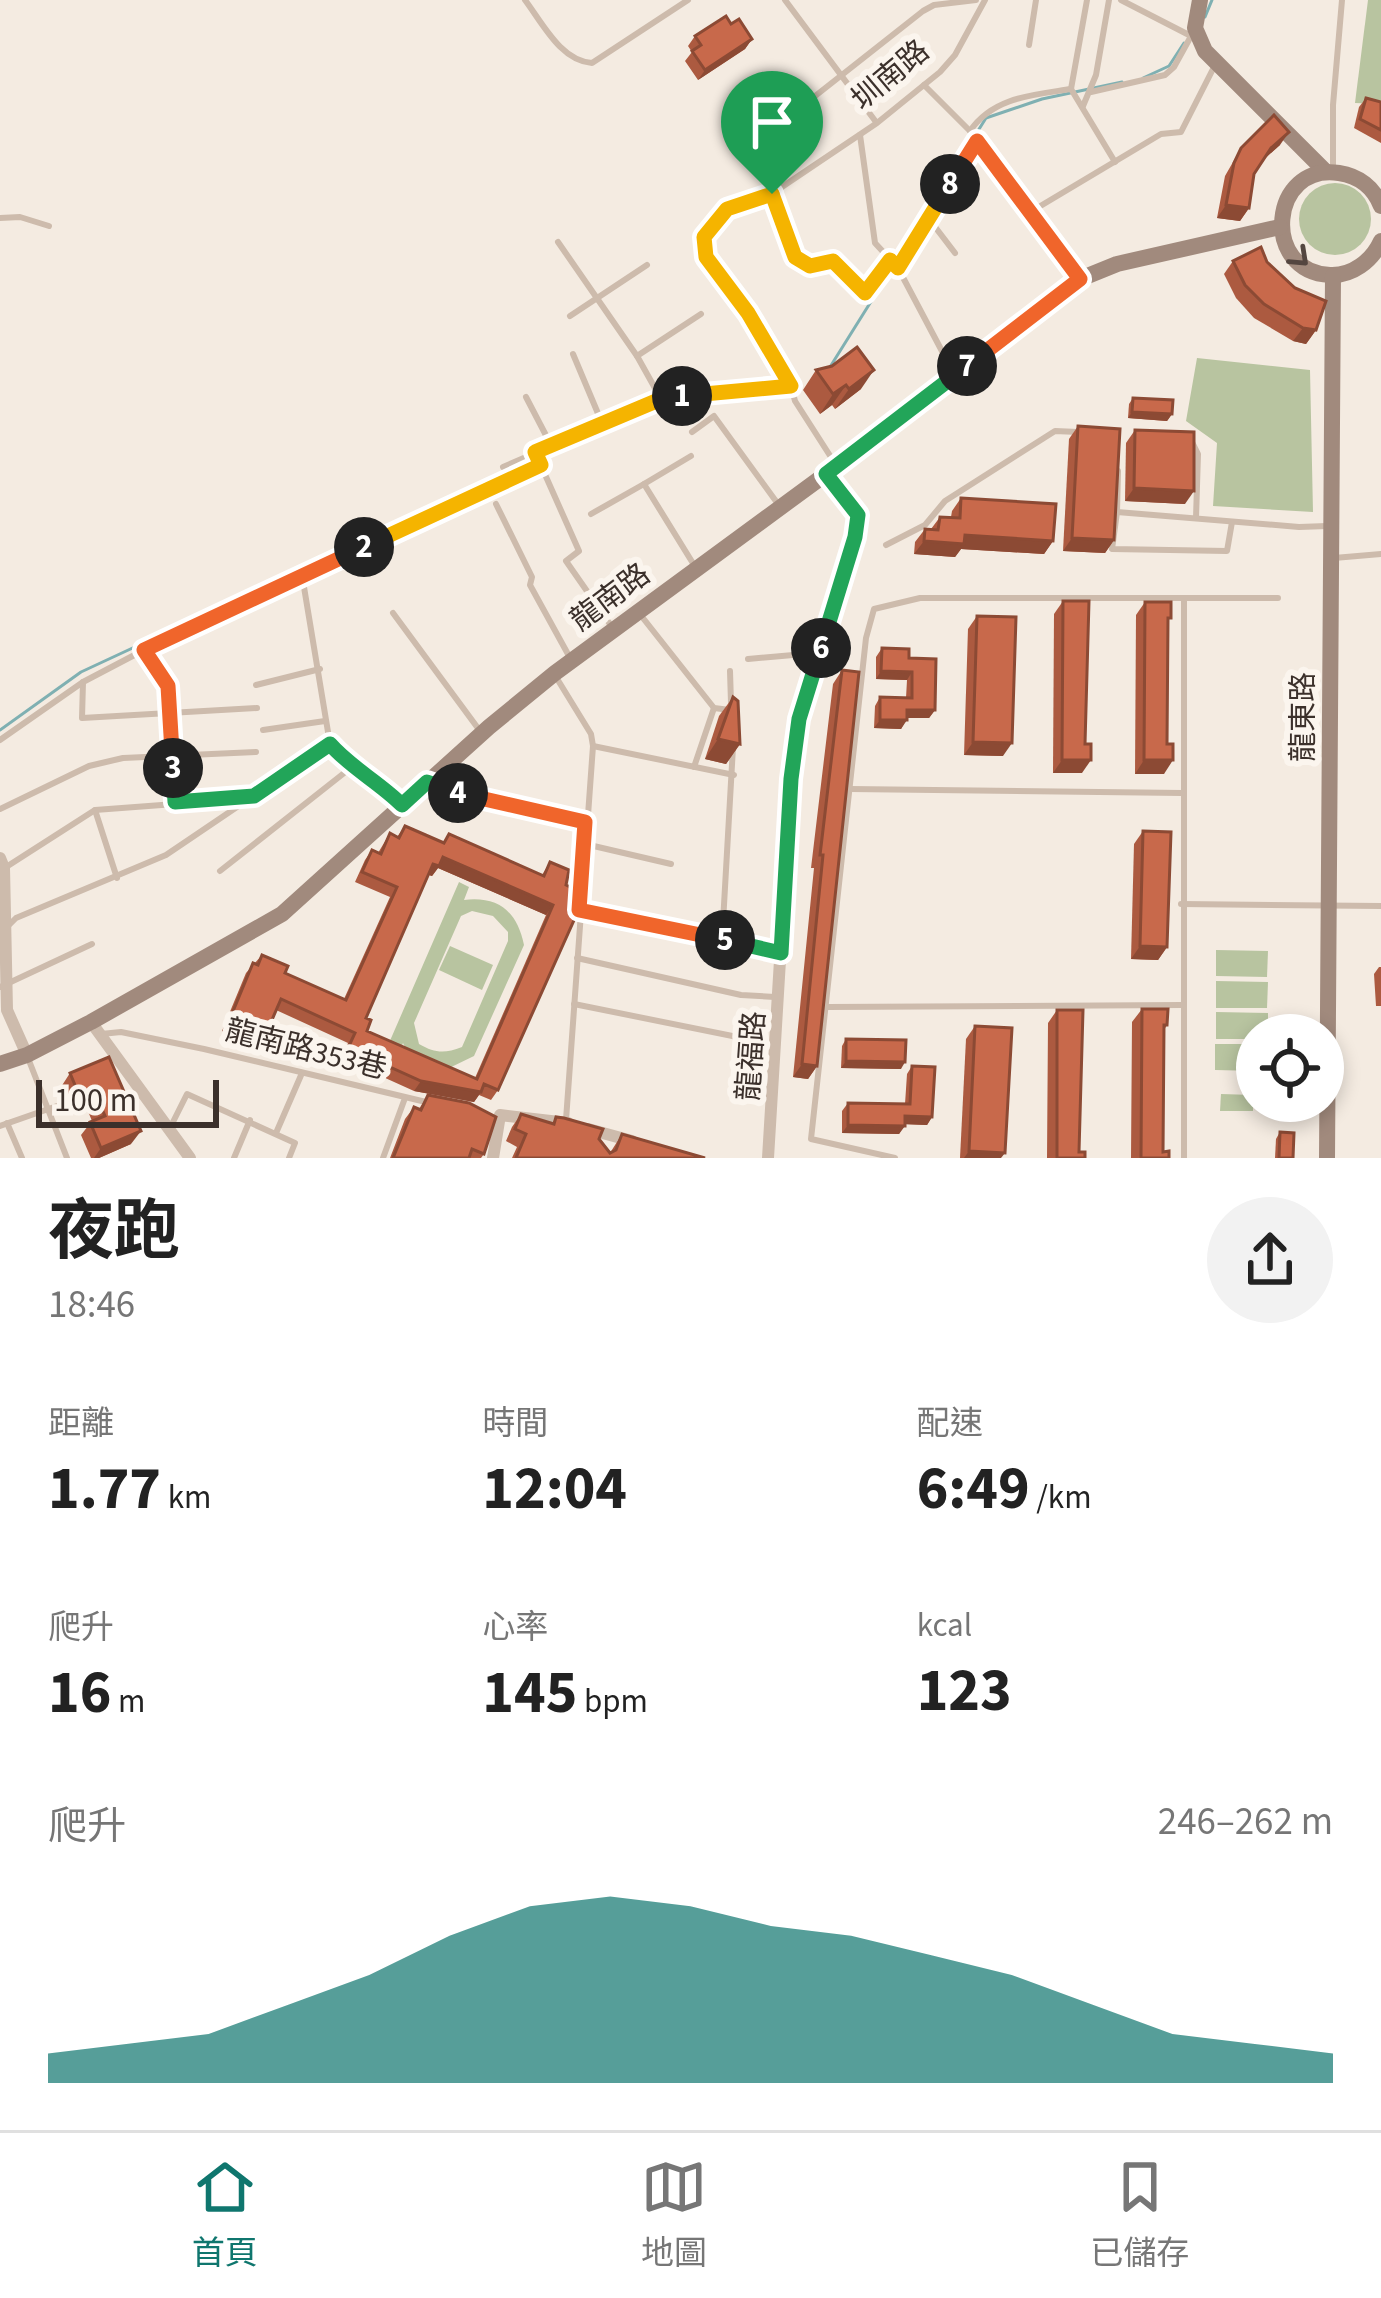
<!DOCTYPE html>
<html lang="zh-TW">
<meta charset="utf-8">
<style>
:root{--surface:#fff;--page:#f2f2f2;--text:#222;--muted:#767676;--line:#e0e0e0;--accent:#0f766e}
body{margin:0;font-family:"Source Sans 3","Noto Sans TC",sans-serif;background:var(--page);color:var(--text);height:100vh;display:flex;flex-direction:column;font-size:45px;white-space:nowrap}
*{box-sizing:border-box;margin:0}
p{font-size:39px;color:var(--muted)}
.icon{flex:none;width:66px;height:66px;fill:none;stroke:currentColor;stroke-width:2;stroke-linecap:round;stroke-linejoin:round}
.map{position:relative;height:1158px;overflow:hidden}
.details{display:flex;flex-direction:column;background:var(--surface);flex:1}
.details>*{flex:none}
.buttons{position:absolute;left:1236px;top:1014px;display:grid;gap:24px}
.buttons a{display:grid;place-items:center;width:108px;height:108px;border-radius:50%;background:var(--surface);box-shadow:0 6px 18px #0003;font-size:60px}
.scale{position:absolute;left:36px;bottom:30px;width:183px;box-sizing:border-box;padding-left:12px;border:6px solid #3b302b;border-top:0;font-size:33px;line-height:42px;white-space:nowrap;color:#3b302b;-webkit-text-stroke:9px #fbf5ee;paint-order:stroke}
.pin{position:absolute;display:grid;place-items:center;width:102px;height:102px;color:#fff;margin:-123px -51px;border-radius:50% 50% 50% 0;rotate:-45deg;box-shadow:0 0 12px #0007}
.pin .icon{rotate:45deg}
.km{position:absolute;width:60px;height:60px;margin:-30px;border-radius:50%;background:#222;color:#fff;font-size:33px;line-height:60px;text-align:center}
.round{display:grid;place-items:center;flex:none;width:126px;height:126px;border-radius:63px;background:var(--page)}
.head{display:flex;align-items:center;justify-content:space-between;height:204px;padding:0 48px}
h1{font-size:66px;font-weight:700;line-height:90px}
.stats{display:grid;grid-template-columns:repeat(3,1fr);gap:18px;height:204px;padding:12px 48px}
.stats div{display:grid;align-content:center}
.stats b{font-size:60px;font-weight:700}
.stats small{font-size:33px;font-weight:400}
.stats p{font-size:33px}
.chart{height:336px;padding:24px 48px}
.chart p{display:flex;justify-content:space-between}
.chart svg{width:100%;height:216px;margin-top:12px;fill:var(--accent);opacity:.7}
.dock{display:flex;justify-content:space-around;align-items:center;height:168px;border-top:3px solid var(--line);background:var(--surface);font-size:33px;color:var(--muted)}
.dock a{display:grid;justify-items:center;gap:6px}
.dock .on{color:var(--accent)}
.map>svg:first-child{display:block}
</style>
<div class="map">
<svg width="1381" height="1158" viewBox="0 0 1381 1158">
<rect width="100%" height="100%" fill="#f4ebe1"/>
<!-- green -->
<g fill="#b8c4a0" fill-rule="evenodd">
<polygon points="1368,0 1381,0 1381,104 1355,103"/>
<circle cx="1335" cy="219" r="36"/>
<polygon points="1197,358 1310,370 1313,512 1213,506 1217,443 1186,421"/>
<path d="M459,882L469,887L464,900C498,896 517,911 524,945L474,1056L443,1071L407,1052L403,1043L401,1048L389,1043ZM472,911L493,916L508,932V941L462,1047C444,1054 435,1053 419,1044L414,1023L461,916Z"/>
<polygon points="450,946 493,965 482,990 439,970"/>
<polygon points="1216,950 1268,951 1267,977 1216,976"/>
<polygon points="1216,981 1268,982 1267,1008 1216,1008"/>
<polygon points="1216,1012 1268,1013 1268,1035 1257,1035 1257,1039 1216,1039"/>
<polygon points="1215,1044 1257,1044 1257,1071 1215,1070"/>
<polygon points="1221,1094 1253,1095 1253,1111 1220,1111"/>
</g>
<g fill="none" stroke-linecap="round" stroke-linejoin="round">
<!-- stream -->
<g stroke="#7fb0b2" stroke-width="3">
<polyline points="1205,17 1212,0"/>
<polyline points="1143,78 1169,66 1184,43"/>
<polyline points="830,367 986,118 1042,99 1122,82"/>
<polyline points="0,730 81,672 552,453 649,412 773,391"/>
</g>
<!-- lane -->
<g stroke="#cdbbac" stroke-width="6">
<path d="M525,0C543,24 561,61 592,63L688,0"/>
<polyline points="785,0 876,122"/>
<polyline points="1121,0 1191,36"/>
<polyline points="1029,45 1036,0"/>
<polyline points="924,85 970,131"/>
<polyline points="1071,89 1087,0"/>
<polyline points="1071,89 1115,162"/>
<polyline points="1091,92 1165,75 1174,67 1190,38"/>
<polyline points="805,104 923,11 934,5 976,0"/>
<polyline points="1083,106 1096,75 1109,0"/>
<polyline points="860,135 875,243 898,268 953,372"/>
<polyline points="977,141 1078,277"/>
<polyline points="1333,169 1333,105 1342,0"/>
<polyline points="773,193 795,257 810,266 833,261 865,293 889,261"/>
<polyline points="1032,211 1161,134 1181,132 1215,65"/>
<polyline points="0,218 20,217 49,226"/>
<polyline points="929,219 955,253"/>
<polyline points="558,242 637,356 661,399"/>
<path d="M898,268L977,141L970,131C993,97 1033,95 1071,89"/>
<polyline points="570,316 647,265"/>
<polyline points="573,354 602,423"/>
<polyline points="637,356 701,314"/>
<polyline points="526,397 551,445"/>
<polyline points="692,432 714,416 778,504"/>
<polyline points="1191,440 1198,454 1196,518"/>
<polyline points="535,452 579,551 566,561 612,627"/>
<polyline points="836,465 795,401 791,386 748,313 706,257 704,237 727,209 773,193 877,123 940,72 955,55 985,0"/>
<polyline points="503,467 661,399 791,386"/>
<polyline points="1118,471 1117,512 1299,527 1327,526"/>
<polyline points="644,484 691,456"/>
<polyline points="496,504 532,577 530,585 569,656"/>
<polyline points="1117,512 1112,549 1227,551 1232,522"/>
<polyline points="591,514 644,484 694,565"/>
<polyline points="886,545 925,525 945,501 1055,431 1078,432"/>
<polyline points="1334,558 1381,554"/>
<path d="M302,575L330,744C351,768 379,782 402,805"/>
<polyline points="1184,598 1184,1158"/>
<polyline points="393,613 480,731"/>
<polyline points="639,613 714,708 730,710"/>
<polyline points="145,651 168,685 175,802"/>
<polyline points="748,659 816,653"/>
<polyline points="730,671 731,703"/>
<polyline points="556,677 591,734 593,746 566,1120"/>
<polyline points="83,682 82,718 257,708"/>
<polyline points="256,685 320,669"/>
<polyline points="263,730 325,721"/>
<polyline points="0,740 83,682 144,650 541,465"/>
<polyline points="593,746 734,775"/>
<polyline points="694,767 714,708"/>
<polyline points="431,784 474,798 585,822"/>
<polyline points="850,789 1182,793"/>
<polyline points="0,809 89,766 123,758 256,752"/>
<polyline points="95,810 117,878"/>
<polyline points="585,844 671,864"/>
<polyline points="3,869 95,810 242,799"/>
<polyline points="220,871 353,766"/>
<polyline points="1181,904 1381,906"/>
<polyline points="579,910 778,952"/>
<polyline points="8,926 16,918 166,855 330,744"/>
<polyline points="722,940 733,747"/>
<polyline points="577,958 741,995 775,997"/>
<polyline points="0,987 92,944"/>
<polyline points="574,1004 772,1044"/>
<polyline points="827,1007 1182,1005"/>
<polyline points="101,1034 121,1032 204,1049 426,1102"/>
<polyline points="28,1058 67,1158"/>
<polyline points="7,1123 22,1158"/>
<polyline points="0,1126 57,1106"/>
<polyline points="170,1128 187,1094 295,1143 289,1158"/>
<polyline points="276,1133 302,1073"/>
<polyline points="234,1158 250,1120"/>
<polyline points="383,1158 405,1098"/>
<polyline points="895,1158 811,1139 866,638 874,609 920,598 1278,598"/>
</g>
<!-- street -->
<g stroke="#cdbbac" stroke-width="12">
<polyline points="0,858 4,868 7,1010 27,1055"/>
<polyline points="91,1022 190,1158"/>
<polyline points="588,1129 632,1141"/>
<polyline points="493,1158 500,1115 568,1123"/>
<polyline points="768,1158 791,779 799,719 855,537 858,515 826,474"/>
</g>
<!-- secondary -->
<g stroke="#a18a7d" stroke-width="16">
<polyline points="1200,0 1195,28 1205,51 1325,171"/>
<path d="M1381,206C1374,188 1359,176 1339,173C1270,162 1260,272 1330,275C1352,276 1372,261 1381,241"/>
<polyline points="0,1064 27,1055 91,1022 282,914 489,727 555,673 826,474 1080,279 1117,264 1280,227"/>
<polyline points="1327,1158 1333,276"/>
</g>
</g>
<!-- wall -->
<g fill="#ac5a40" fill-rule="evenodd">
<polygon points="731,24 752,39 745,49 698,80 685,61 692,52 688,46 695,36"/>
<polygon points="1366,98 1381,102 1381,143 1354,128 1359,107"/>
<polygon points="1280,145 1263,160 1254,174 1249,208 1240,221 1217,218 1225,176 1241,148"/>
<polygon points="1233,261 1267,262 1316,330 1306,344 1293,341 1254,318 1236,298 1224,274"/>
<polygon points="816,370 861,389 835,409 832,405 820,414 803,390"/>
<polygon points="1133,398 1172,414 1167,421 1128,418 1129,404"/>
<polygon points="1078,426 1114,540 1105,553 1063,551 1069,439"/>
<polygon points="1135,430 1185,504 1125,501 1126,443"/>
<polygon points="961,498 1053,541 1044,554 961,549 955,557 914,554 915,542 925,529 931,529 940,517 951,517 952,511"/>
<polygon points="1063,601 1082,773 1053,773 1054,614"/>
<polygon points="1145,602 1168,623 1167,744 1164,774 1135,774 1136,615"/>
<polygon points="977,616 1003,756 964,755 968,629"/>
<polygon points="882,648 909,658 935,710 929,718 907,718 901,729 874,728 875,706 880,697 906,698 907,680 876,679 876,657"/>
<polygon points="842,670 817,1066 808,1079 793,1077 814,868 811,868 833,684"/>
<polygon points="733,697 740,744 726,764 705,759 719,716"/>
<path d="M405,826L443,843L449,834L542,875L550,862L569,870L498,1090L491,1100L479,1095L474,1102L414,1091L341,1058L348,1043L276,1010L265,1036L258,1046L222,1031L246,973L262,955L285,973L344,999L390,897L355,882L365,860L372,850L378,853L390,833L397,837ZM438,868L546,915L475,1078L367,1031L366,1018L429,875L432,876Z"/>
<polygon points="1143,831 1167,947 1158,960 1131,959 1134,844"/>
<polygon points="1379,967 1381,967 1381,1006 1376,1006 1374,974"/>
<polygon points="1142,1009 1167,1025 1164,1030 1163,1152 1169,1158 1131,1158 1132,1022"/>
<polygon points="1057,1010 1079,1152 1085,1158 1047,1158 1048,1023"/>
<polygon points="975,1026 1001,1158 960,1158 966,1039"/>
<polygon points="846,1039 901,1069 841,1068 842,1046"/>
<polygon points="109,1057 131,1144 99,1158 91,1158 81,1135 92,1121 85,1104 71,1110 61,1087 70,1073"/>
<polygon points="912,1066 932,1117 927,1125 905,1124 899,1134 842,1133 842,1111 848,1103 905,1104 907,1074"/>
<polygon points="428,1095 484,1154 481,1158 390,1158 405,1119 414,1107 419,1109"/>
<polygon points="521,1114 552,1124 556,1117 599,1139 610,1153 622,1134 705,1158 512,1158 517,1147 506,1141 512,1127"/>
<polygon points="1280,1132 1293,1158 1275,1158 1276,1139"/>
</g>
<!-- shaded-wall -->
<g fill="#8c4a34">
<polygon points="752,39 745,49 698,80 705,70"/>
<polygon points="1289,132 1280,145 1262,161 1271,148"/>
<polygon points="1226,205 1249,208 1240,221 1217,218"/>
<polygon points="1303,328 1316,330 1306,344 1293,341"/>
<polygon points="874,370 861,389 835,409 849,389"/>
<polygon points="846,385 832,405 820,414 833,394"/>
<polygon points="1132,412 1172,414 1167,421 1128,418"/>
<polygon points="1134,488 1194,491 1185,504 1125,501"/>
<polygon points="965,535 1053,541 1044,554 961,549 955,557 914,554 924,541"/>
<polygon points="1072,538 1114,540 1105,553 1063,551"/>
<polygon points="881,671 912,672 907,680 876,679"/>
<polygon points="907,710 935,710 929,718 901,718"/>
<polygon points="880,720 907,720 901,729 874,728"/>
<polygon points="718,739 740,744 726,764 705,759"/>
<polygon points="973,742 1012,743 1003,756 964,755"/>
<polygon points="1062,760 1091,760 1082,773 1053,773"/>
<polygon points="1144,760 1173,760 1164,774 1135,774"/>
<polygon points="443,857 553,905 546,915 438,868 432,876 426,874 433,864"/>
<polygon points="1140,946 1167,947 1158,960 1131,959"/>
<polygon points="229,1021 265,1036 258,1046 222,1031"/>
<polygon points="846,1061 905,1062 901,1069 841,1068"/>
<polygon points="802,1064 817,1066 808,1079 793,1077"/>
<polygon points="421,1081 481,1092 474,1102 414,1091"/>
<polygon points="94,1091 85,1104 71,1110 80,1097"/>
<polygon points="905,1116 932,1117 927,1125 899,1124"/>
<polygon points="848,1125 905,1126 899,1134 842,1133"/>
<polygon points="141,1131 131,1144 99,1158 94,1158 101,1148"/>
<polygon points="969,1151 1005,1153 1001,1158 964,1158"/>
</g>
<!-- building -->
<g fill="#c8694b" stroke="#8c4a34" stroke-width="3" fill-rule="evenodd">
<polygon points="726,16 731,24 739,19 752,39 705,70 692,51 701,45 695,36"/>
<polygon points="1366,98 1381,102 1381,130 1360,119"/>
<polygon points="1274,115 1289,132 1271,148 1254,174 1249,208 1226,205 1234,163 1241,148"/>
<polygon points="1261,247 1267,262 1295,288 1326,301 1316,330 1303,328 1264,304 1245,285 1233,261"/>
<polygon points="857,347 874,370 849,389 846,385 833,394 816,370 832,366"/>
<polygon points="1133,398 1173,400 1172,414 1132,412"/>
<polygon points="1078,426 1120,429 1114,540 1072,538"/>
<polygon points="1135,430 1194,432 1194,491 1134,488"/>
<polygon points="961,498 1056,504 1053,541 965,535 964,544 924,541 925,529 938,530 940,517 960,518"/>
<polygon points="1063,601 1089,601 1085,744 1091,744 1091,760 1062,760"/>
<polygon points="1145,602 1171,602 1171,618 1168,618 1167,744 1173,744 1173,760 1144,760"/>
<polygon points="977,616 1016,617 1012,743 973,742"/>
<polygon points="882,648 909,649 909,658 936,659 935,710 907,710 907,720 880,720 880,697 912,698 912,672 881,671"/>
<polygon points="842,670 859,672 817,1066 802,1064 823,855 820,855"/>
<polygon points="733,697 738,701 740,744 718,739"/>
<path d="M405,826L444,843L449,834L544,876L550,862L569,870L566,885L578,891L572,906L579,909L498,1090L484,1084L481,1092L421,1081L348,1048L355,1033L281,999L265,1036L229,1021L253,963L258,965L262,955L288,966L285,973L346,1000L397,887L362,872L372,850L381,854L390,833L399,838ZM443,857L553,905L477,1079L367,1031L371,1020L366,1018L433,864L439,866Z"/>
<polygon points="1143,831 1171,832 1167,947 1140,946"/>
<polygon points="1142,1009 1168,1009 1167,1025 1164,1025 1163,1152 1169,1151 1169,1158 1141,1158"/>
<polygon points="1057,1010 1083,1010 1079,1152 1085,1152 1085,1158 1057,1158"/>
<polygon points="975,1026 1012,1028 1005,1153 969,1151"/>
<polygon points="846,1039 906,1040 905,1062 846,1061"/>
<polygon points="109,1057 141,1131 101,1148 90,1122 105,1116 94,1091 80,1097 70,1073"/>
<polygon points="912,1066 935,1067 932,1117 905,1116 905,1126 848,1125 848,1103 910,1104"/>
<polygon points="428,1095 469,1103 496,1117 484,1154 472,1149 469,1158 393,1158 414,1107 421,1110"/>
<polygon points="521,1114 554,1124 556,1117 564,1118 603,1129 599,1139 610,1153 616,1150 622,1134 705,1158 516,1158 526,1134 515,1129"/>
<polygon points="1280,1132 1294,1133 1293,1158 1279,1158"/>
</g>
<!-- one-way arrows -->
<defs><path id="oneway-chevron" d="M-2-3.5L2.5 0L-2 3.5" fill="none" stroke-width="1.6" stroke-linecap="round" stroke-linejoin="round" transform="scale(3)"/></defs>
<use stroke="#544640" href="#oneway-chevron" transform="translate(1300 258) rotate(43)"/>
<g fill="none" stroke-linecap="round" stroke-linejoin="round">
<defs>
<polyline id="split-1" points="682,396 791,386 748,313 706,257 704,237 727,209 772,194"/>
<polyline id="split-2" points="364,547 541,465 535,452 661,399 682,396"/>
<polyline id="split-3" points="173,768 168,686 144,650 364,547"/>
<path id="split-4" d="M173,768L175,802L254,796L330,744C351,768 379,782 402,805L427,782L458,793"/>
<polyline id="split-5" points="458,793 585,822 579,910 725,940"/>
<polyline id="split-6" points="725,940 781,953 791,779 799,719 821,648"/>
<polyline id="split-7" points="821,648 855,537 858,515 826,474 967,366"/>
<polyline id="split-8" points="950,184 977,141 1080,279 967,366"/>
<polyline id="split-9" points="772,194 795,257 810,266 833,261 865,293 890,260 898,268 950,184"/>
</defs>
<!-- split-1 casing -->
<use href="#split-1" stroke="#fff" stroke-width="24"/>
<!-- split-2 casing -->
<use href="#split-2" stroke="#fff" stroke-width="24"/>
<!-- split-3 casing -->
<use href="#split-3" stroke="#fff" stroke-width="24"/>
<!-- split-4 casing -->
<use href="#split-4" stroke="#fff" stroke-width="24"/>
<!-- split-5 casing -->
<use href="#split-5" stroke="#fff" stroke-width="24"/>
<!-- split-6 casing -->
<use href="#split-6" stroke="#fff" stroke-width="24"/>
<!-- split-7 casing -->
<use href="#split-7" stroke="#fff" stroke-width="24"/>
<!-- split-8 casing -->
<use href="#split-8" stroke="#fff" stroke-width="24"/>
<!-- split-9 casing -->
<use href="#split-9" stroke="#fff" stroke-width="24"/>
<!-- split-1 -->
<use href="#split-1" stroke="#f5b400" stroke-width="15"/>
<!-- split-2 -->
<use href="#split-2" stroke="#f5b400" stroke-width="15"/>
<!-- split-3 -->
<use href="#split-3" stroke="#f0652b" stroke-width="15"/>
<!-- split-4 -->
<use href="#split-4" stroke="#22a559" stroke-width="15"/>
<!-- split-5 -->
<use href="#split-5" stroke="#f0652b" stroke-width="15"/>
<!-- split-6 -->
<use href="#split-6" stroke="#22a559" stroke-width="15"/>
<!-- split-7 -->
<use href="#split-7" stroke="#22a559" stroke-width="15"/>
<!-- split-8 -->
<use href="#split-8" stroke="#f0652b" stroke-width="15"/>
<!-- split-9 -->
<use href="#split-9" stroke="#f5b400" stroke-width="15"/>
</g>
<g text-anchor="middle" stroke-width="12" stroke-linejoin="round" paint-order="stroke">
<!-- street labels -->
<g font-size="30" fill="#3b302b" stroke="#fbf5ee">
<text transform="translate(890 75) rotate(-40)" y="10">圳南路</text>
<text transform="translate(610 597) rotate(-37)" y="10">龍南路</text>
<text transform="translate(1303 717) rotate(-90)" y="10">龍東路</text>
<text transform="translate(306 1049) rotate(14)" y="10">龍南路353巷</text>
<text transform="translate(751 1056) rotate(-86)" y="10">龍福路</text>
</g>
</g>
</svg>
<div class="buttons">
<a><svg class="icon" aria-label="locate" viewBox="0 0 24 24"><circle cx="12" cy="12" r="6"/><path d="M12 2v4M12 18v4M2 12h4M18 12h4"/></svg></a>
</div>
<div class="scale">100 m</div>
<div class="pin" style="left:772px;top:194px;background:#1e9e55"><svg class="icon" aria-label="arrive" viewBox="0 0 24 24"><path d="M6 21V4h12l-3 4 3 4H6"/></svg></div>
<b class="km" style="left:682px;top:396px">1</b>
<b class="km" style="left:364px;top:547px">2</b>
<b class="km" style="left:173px;top:768px">3</b>
<b class="km" style="left:458px;top:793px">4</b>
<b class="km" style="left:725px;top:940px">5</b>
<b class="km" style="left:821px;top:648px">6</b>
<b class="km" style="left:967px;top:366px">7</b>
<b class="km" style="left:950px;top:184px">8</b>
</div>
<section class="details">
<div class="head"><div><h1>夜跑</h1><p>18:46</p></div><a class="round"><svg class="icon" aria-label="share" viewBox="0 0 24 24"><path d="M12 15V3M7 8l5-5 5 5M5 13v7h14v-7"/></svg></a></div>
<div class="stats">
<div><p>距離</p><b>1.77<small> km</small></b></div>
<div><p>時間</p><b>12:04</b></div>
<div><p>配速</p><b>6:49<small> /km</small></b></div>
</div>
<div class="stats">
<div><p>爬升</p><b>16<small> m</small></b></div>
<div><p>心率</p><b>145<small> bpm</small></b></div>
<div><p>kcal</p><b>123</b></div>
</div>
<div class="chart"><p><span>爬升</span>246–262 m</p>
<svg viewBox="0 0 160 44" preserveAspectRatio="none"><path d="M0 44V38L10 36L20 34L30 28L40 22L50 14L60 8L70 6L80 8L90 12L100 14L110 18L120 22L130 28L140 34L150 36L160 38V44z"/></svg>
</div>
</section>
<nav class="dock">
<a class="on"><svg class="icon" aria-label="home" viewBox="0 0 24 24"><path d="M3 11l9-7 9 7M6 9v11h12V9"/></svg>首頁</a>
<a><svg class="icon" aria-label="map" viewBox="0 0 24 24"><path d="M3 6l6-2 6 2 6-2v14l-6 2-6-2-6 2zM9 4v14M15 6v14"/></svg>地圖</a>
<a><svg class="icon" aria-label="saved" viewBox="0 0 24 24"><path d="M7 4h10v16l-5-4-5 4z"/></svg>已儲存</a>
</nav>
